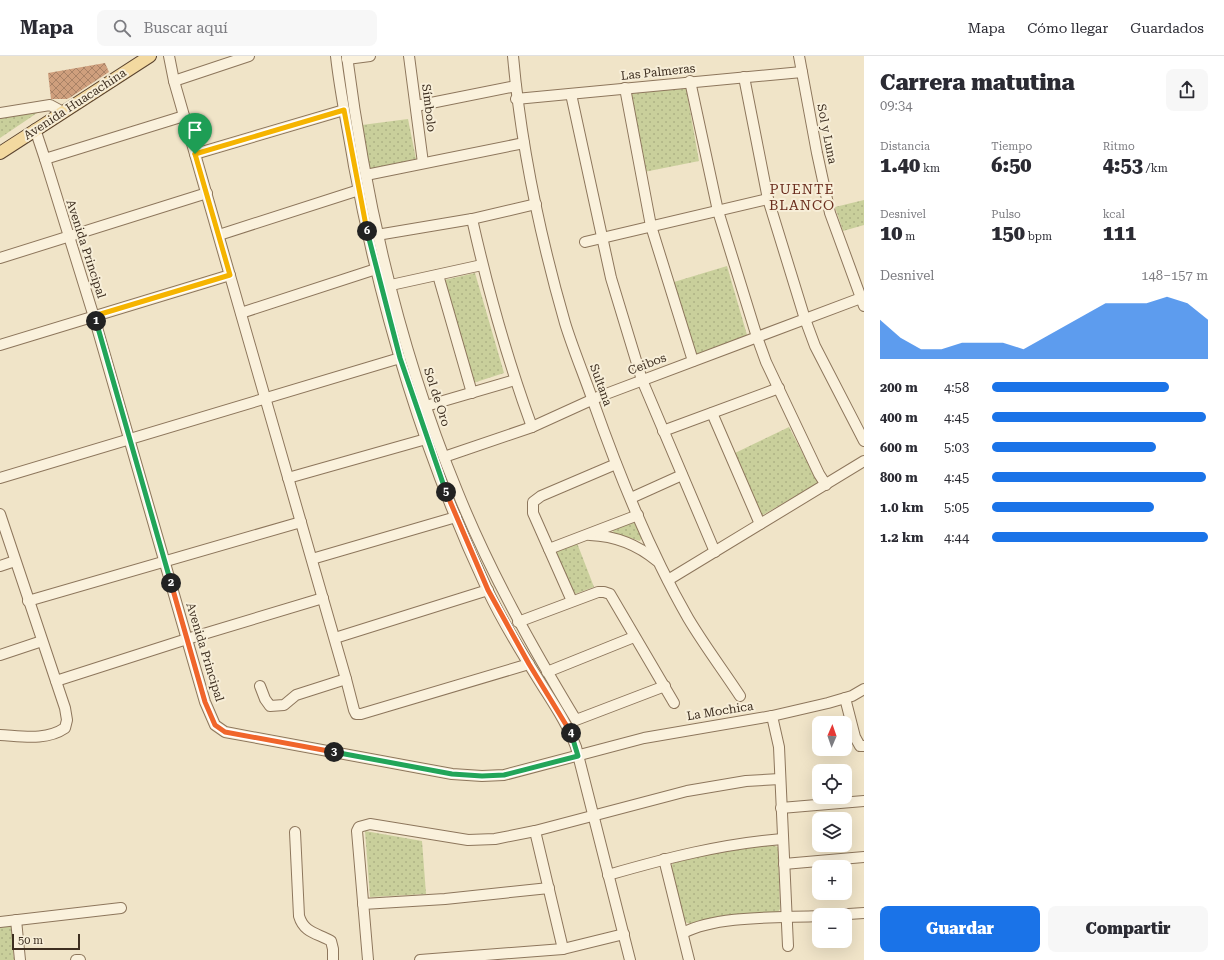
<!DOCTYPE html>
<html lang="es">
<meta charset="utf-8">
<style>
:root{--surface:#fff;--page:#f7f7f7;--text:#2b2b33;--muted:#7c7c81;--line:#e1e1e2;--accent:#1a73e8}
body{margin:0;font-family:"Roboto Serif",serif;background:var(--page);color:var(--text);height:100vh;display:flex;flex-direction:column;font-size:15px;white-space:nowrap}
*{box-sizing:border-box;margin:0}
p{font-size:13px;color:var(--muted)}
.icon{flex:none;width:22px;height:22px;fill:none;stroke:currentColor;stroke-width:2;stroke-linecap:round;stroke-linejoin:round}
.map{position:relative;flex:1;overflow:hidden}
.details{display:flex;flex-direction:column;background:var(--surface);width:360px}
.details>*{flex:none}
.needle{width:26px;rotate:2deg}
.buttons{position:absolute;left:812px;top:660px;display:grid;gap:8px}
.buttons a{display:grid;place-items:center;width:40px;height:40px;border-radius:8px;background:var(--surface);box-shadow:0 4px 16px #0002;font-size:20px}
.scale{position:absolute;left:12px;bottom:10px;width:68px;box-sizing:border-box;padding-left:4px;border:2px solid #3d2e20;border-top:0;font-size:11px;line-height:14px;white-space:nowrap;color:#3d2e20;-webkit-text-stroke:3px #f7eed8;paint-order:stroke}
.pin{position:absolute;display:grid;place-items:center;width:34px;height:34px;color:#fff;margin:-41px -17px;border-radius:50% 50% 50% 0;rotate:-45deg;box-shadow:0 0 4px #0007}
.pin .icon{rotate:45deg}
.km{position:absolute;width:20px;height:20px;margin:-10px;border-radius:50%;background:#222;color:#fff;font-size:11px;line-height:20px;text-align:center}
.round{display:grid;place-items:center;flex:none;width:42px;height:42px;border-radius:8px;background:var(--page)}
.summary{display:flex;align-items:center;justify-content:space-between;height:68px;padding:0 16px}
h1{font-size:22px;font-weight:800;line-height:30px}
.figures{display:grid;grid-template-columns:repeat(3,1fr);gap:6px;height:68px;padding:4px 16px}
.figures div{display:grid;align-content:center}
.figures b{font-size:20px;font-weight:800}
.figures small{font-size:11px;font-weight:400}
.figures p{font-size:11px}
.chart{height:112px;padding:8px 16px}
.chart p{display:flex;justify-content:space-between}
.chart svg{width:100%;height:72px;margin-top:4px;fill:var(--accent);opacity:.7}
.primary-button{display:flex;gap:8px;margin-top:auto;padding:8px 16px}
.primary-button a{flex:1;height:46px;border-radius:8px;background:var(--accent);color:#fff;font-size:16px;font-weight:800;line-height:46px;text-align:center}
.primary-button a+a{background:var(--page);color:var(--text)}
ul{padding:0 16px;list-style:none;font-size:13px}
li{display:grid;grid-template-columns:64px 48px 1fr;align-items:center;height:30px}
li i{height:10px;border-radius:5px;background:var(--accent)}
header{display:flex;align-items:center;gap:24px;box-sizing:border-box;height:56px;padding:0 20px;background:var(--surface);border-bottom:1px solid var(--line)}
header strong{font-size:19px}
nav{display:flex;gap:22px;margin-inline-start:auto;font-size:14px}
.search{width:280px;height:36px;background:var(--page);display:flex;align-items:center;gap:10px;box-sizing:border-box;padding:0 14px;border-radius:8px;color:var(--muted);font-size:15px}
main{display:flex;flex:1;min-height:0}
.map>svg:first-child{display:block}
</style>
<header>
<strong>Mapa</strong>
<div class="search"><svg class="icon" aria-label="search" viewBox="0 0 24 24"><circle cx="10" cy="10" r="6"/><path d="M15 15l6 6"/></svg>Buscar aquí</div>
<nav><a>Mapa</a><a>Cómo llegar</a><a>Guardados</a></nav>
</header>
<main>
<div class="map">
<svg width="864" height="904" viewBox="0 0 864 904">
<defs>
<pattern id="park-dots" width="8" height="8" patternUnits="userSpaceOnUse"><rect width="8" height="8" fill="#c9cf9b"/><path d="M2 2h.1M6 6h.1" fill="none" stroke="#aeb285" stroke-width="1.8" stroke-linecap="round"/></pattern>
<pattern id="building-cross-hatch" width="8" height="8" patternUnits="userSpaceOnUse"><rect width="8" height="8" fill="#cf9f7d"/><path d="M0 0l8 8M0 8l8-8" fill="none" stroke="#a98266"/></pattern>
</defs>
<rect width="100%" height="100%" fill="#f0e4c8"/>
<!-- park -->
<g fill="url(#park-dots)">
<polygon points="686,32 699,105 644,116 629,38"/>
<polygon points="40,55 0,82 0,62"/>
<polygon points="408,63 416,103 370,113 362,69"/>
<polygon points="864,144 864,169 843,175 835,151"/>
<polygon points="727,210 747,279 694,299 674,226"/>
<polygon points="475,217 504,317 470,328 440,225"/>
<polygon points="789,371 818,427 761,460 733,398"/>
<polygon points="634,465 642,481 640,485 614,477 613,475 614,472"/>
<polygon points="577,487 594,531 575,538 554,496"/>
<polygon points="365,775 422,785 426,838 370,841"/>
<polygon points="772,789 778,791 780,853 776,859 714,862 690,868 685,866 671,811 674,805 718,796"/>
<polygon points="11,867 14,904 0,904 0,868"/>
</g>
<!-- building -->
<polygon fill="url(#building-cross-hatch)" points="105,7 109,16 71,41 67,43 51,43 48,17"/>
<g fill="none" stroke-linecap="round" stroke-linejoin="round">
<defs>
<g id="minor">
<polyline points="169,0 174,25 346,623 354,654 356,658 361,658 529,608"/>
<path d="M336,0C340,37 348,73 354,110C381,255 424,399 487,533C502,565 521,596 540,626C553,647 567,667 576,691L630,904"/>
<path d="M347,0C366,149 401,298 458,437C490,516 532,591 576,664L665,630"/>
<polyline points="409,0 423,107"/>
<path d="M513,0C521,90 540,180 565,267C573,293 584,319 593,345C619,419 649,494 688,562C704,589 723,614 740,640"/>
<polyline points="799,0 817,97 830,157 864,250"/>
<polyline points="347,3 370,0"/>
<polyline points="744,21 768,143 805,263 815,290 864,385"/>
<polyline points="174,25 249,0"/>
<polyline points="690,25 718,155 757,281 766,306 819,418 826,429"/>
<polyline points="625,32 651,170 693,305"/>
<polyline points="571,38 611,222 642,324 715,496"/>
<polyline points="516,43 802,16"/>
<polyline points="416,50 516,30"/>
<polyline points="0,57 50,49 63,56"/>
<polyline points="35,73 45,103 184,60"/>
<polyline points="195,98 344,54"/>
<polyline points="45,103 94,261 205,646 215,669 225,676 452,718 482,720 504,719 644,682 772,660 828,647 852,640 864,633"/>
<polyline points="366,119 524,87"/>
<path d="M472,163C488,234 507,303 532,371"/>
<polyline points="219,179 359,134"/>
<polyline points="377,179 472,163 536,148"/>
<polyline points="585,186 768,143"/>
<polyline points="0,202 207,137"/>
<polyline points="438,219 472,337"/>
<polyline points="391,229 482,209"/>
<polyline points="241,257 376,213"/>
<polyline points="0,289 230,219"/>
<polyline points="426,350 515,324"/>
<polyline points="712,357 760,468"/>
<polyline points="663,375 779,332"/>
<polyline points="444,401 532,371 598,341 861,242"/>
<polyline points="0,422 400,302"/>
<polyline points="288,422 426,383"/>
<polyline points="631,442 682,419"/>
<path d="M0,458L65,652L67,664L65,672C46,685 21,680 0,679"/>
<path d="M590,479C615,480 638,489 657,505"/>
<polyline points="549,493 638,459"/>
<polyline points="312,503 456,461"/>
<polyline points="0,510 15,505"/>
<polyline points="668,524 864,405"/>
<polyline points="28,545 301,466"/>
<polyline points="572,545 533,457 533,446 541,440 616,408"/>
<polyline points="518,566 598,536 604,536 610,538 674,647"/>
<polyline points="335,582 488,534"/>
<polyline points="0,599 42,585"/>
<polyline points="547,616 634,581"/>
<polyline points="56,625 187,583 323,542"/>
<polyline points="260,630 265,643 270,650 284,649 296,639 346,623"/>
<polyline points="845,642 855,681 860,690 864,690"/>
<polyline points="772,660 779,691 788,890"/>
<polyline points="781,752 864,745"/>
<polyline points="535,775 563,893"/>
<path d="M295,776L299,860C304,877 317,877 331,885L333,893V904"/>
<polyline points="664,803 689,904"/>
<polyline points="784,808 864,801"/>
<path d="M608,819C667,802 721,788 782,783"/>
<polyline points="363,848 445,843 549,832"/>
<polyline points="833,859 864,857"/>
<polyline points="16,864 20,904"/>
<polyline points="0,866 121,852"/>
<path d="M683,877C718,859 779,862 819,860"/>
<polyline points="76,904 80,904"/>
<polyline points="368,904 357,775 359,771 370,768 468,784 495,783 535,775 687,735 746,725 780,723"/>
<polyline points="420,904 563,893 624,878"/>
</g>
<polyline id="major" points="0,97 150,0"/>
</defs>
<!-- minor casing -->
<use href="#minor" stroke="#8d765c" stroke-width="12"/>
<!-- major casing -->
<use href="#major" stroke="#5b4430" stroke-width="14"/>
<!-- minor -->
<use href="#minor" stroke="#faf1dc" stroke-width="10"/>
<!-- major -->
<use href="#major" stroke="#f3d9a0" stroke-width="12"/>
</g>
<g fill="none" stroke-linecap="round" stroke-linejoin="round">
<defs>
<polyline id="split-1" points="96,265 94,260 230,219 195,98"/>
<polyline id="split-2" points="96,265 171,527"/>
<polyline id="split-3" points="171,527 205,646 215,669 225,676 334,696"/>
<polyline id="split-4" points="334,696 452,718 482,720 504,719 578,700 571,677"/>
<polyline id="split-5" points="446,436 488,534 529,608 571,677"/>
<polyline id="split-6" points="367,175 400,302 446,436"/>
<polyline id="split-7" points="195,98 344,54 367,175"/>
</defs>
<!-- split-1 casing -->
<use href="#split-1" stroke="#fff" stroke-width="8"/>
<!-- split-2 casing -->
<use href="#split-2" stroke="#fff" stroke-width="8"/>
<!-- split-3 casing -->
<use href="#split-3" stroke="#fff" stroke-width="8"/>
<!-- split-4 casing -->
<use href="#split-4" stroke="#fff" stroke-width="8"/>
<!-- split-5 casing -->
<use href="#split-5" stroke="#fff" stroke-width="8"/>
<!-- split-6 casing -->
<use href="#split-6" stroke="#fff" stroke-width="8"/>
<!-- split-7 casing -->
<use href="#split-7" stroke="#fff" stroke-width="8"/>
<!-- split-1 -->
<use href="#split-1" stroke="#f5b400" stroke-width="5"/>
<!-- split-2 -->
<use href="#split-2" stroke="#22a559" stroke-width="5"/>
<!-- split-3 -->
<use href="#split-3" stroke="#f0652b" stroke-width="5"/>
<!-- split-4 -->
<use href="#split-4" stroke="#22a559" stroke-width="5"/>
<!-- split-5 -->
<use href="#split-5" stroke="#f0652b" stroke-width="5"/>
<!-- split-6 -->
<use href="#split-6" stroke="#22a559" stroke-width="5"/>
<!-- split-7 -->
<use href="#split-7" stroke="#f5b400" stroke-width="5"/>
</g>
<g text-anchor="middle" stroke-width="4" stroke-linejoin="round" paint-order="stroke">
<!-- street labels -->
<g font-size="12" fill="#3d2e20" stroke="#f7eed8">
<text transform="translate(658 16) rotate(-6)" y="4">Las Palmeras</text>
<text transform="translate(75 48) rotate(-33)" y="4">Avenida Huacachina</text>
<text transform="translate(429 52) rotate(83)" y="4">Símbolo</text>
<text transform="translate(827 78) rotate(79)" y="4">Sol y Luna</text>
<text transform="translate(86 193) rotate(72)" y="4">Avenida Principal</text>
<text transform="translate(647 308) rotate(-21)" y="4">Ceibos</text>
<text transform="translate(601 329) rotate(70)" y="4">Sultana</text>
<text transform="translate(437 341) rotate(72)" y="4">Sol de Oro</text>
<text transform="translate(205 596) rotate(73)" y="4">Avenida Principal</text>
<text transform="translate(720 655) rotate(-9)" y="4">La Mochica</text>
</g>
<!-- quarter labels -->
<g font-size="14" letter-spacing="1" fill="#6b2e1e" stroke="#f7eed8">
<text x="802" y="138">PUENTE<tspan x="802" dy="16">BLANCO</tspan></text>
</g>
</g>
</svg>
<div class="buttons">
<a><svg class="needle" viewBox="-14 -14 28 28"><path d="M0-13l5 13h-10z" fill="#e53935"/><path d="M0 13l5-13h-10z" fill="#7c7c81"/></svg></a>
<a><svg class="icon" aria-label="locate" viewBox="0 0 24 24"><circle cx="12" cy="12" r="6"/><path d="M12 2v4M12 18v4M2 12h4M18 12h4"/></svg></a>
<a><svg class="icon" aria-label="layers" viewBox="0 0 24 24"><path d="M12 4l9 5-9 5-9-5zM3 14l9 5 9-5"/></svg></a>
<a>+</a>
<a>−</a>
</div>
<div class="scale">50 m</div>
<div class="pin" style="left:195px;top:98px;background:#1e9e55"><svg class="icon" aria-label="arrive" viewBox="0 0 24 24"><path d="M6 21V4h12l-3 4 3 4H6"/></svg></div>
<b class="km" style="left:96px;top:265px">1</b>
<b class="km" style="left:171px;top:527px">2</b>
<b class="km" style="left:334px;top:696px">3</b>
<b class="km" style="left:571px;top:677px">4</b>
<b class="km" style="left:446px;top:436px">5</b>
<b class="km" style="left:367px;top:175px">6</b>
</div>
<section class="details">
<div class="summary"><div><h1>Carrera matutina</h1><p>09:34</p></div><a class="round"><svg class="icon" aria-label="share" viewBox="0 0 24 24"><path d="M12 15V3M7 8l5-5 5 5M5 13v7h14v-7"/></svg></a></div>
<div class="figures">
<div><p>Distancia</p><b>1.40<small> km</small></b></div>
<div><p>Tiempo</p><b>6:50</b></div>
<div><p>Ritmo</p><b>4:53<small> /km</small></b></div>
</div>
<div class="figures">
<div><p>Desnivel</p><b>10<small> m</small></b></div>
<div><p>Pulso</p><b>150<small> bpm</small></b></div>
<div><p>kcal</p><b>111</b></div>
</div>
<div class="chart"><p><span>Desnivel</span>148–157 m</p>
<svg viewBox="0 0 160 44" preserveAspectRatio="none"><path d="M0 44V20L10 31L20 38L30 38L40 34L50 34L60 34L70 38L80 31L90 24L100 17L110 10L120 10L130 10L140 6L150 10L160 20V44z"/></svg>
</div>
<ul>
<li><b>200 m</b>4:58<i style="width:82%"></i></li>
<li><b>400 m</b>4:45<i style="width:99%"></i></li>
<li><b>600 m</b>5:03<i style="width:76%"></i></li>
<li><b>800 m</b>4:45<i style="width:99%"></i></li>
<li><b>1.0 km</b>5:05<i style="width:75%"></i></li>
<li><b>1.2 km</b>4:44<i style="width:100%"></i></li>
</ul>
<div class="primary-button"><a>Guardar</a><a>Compartir</a></div>
</section>
</main>
